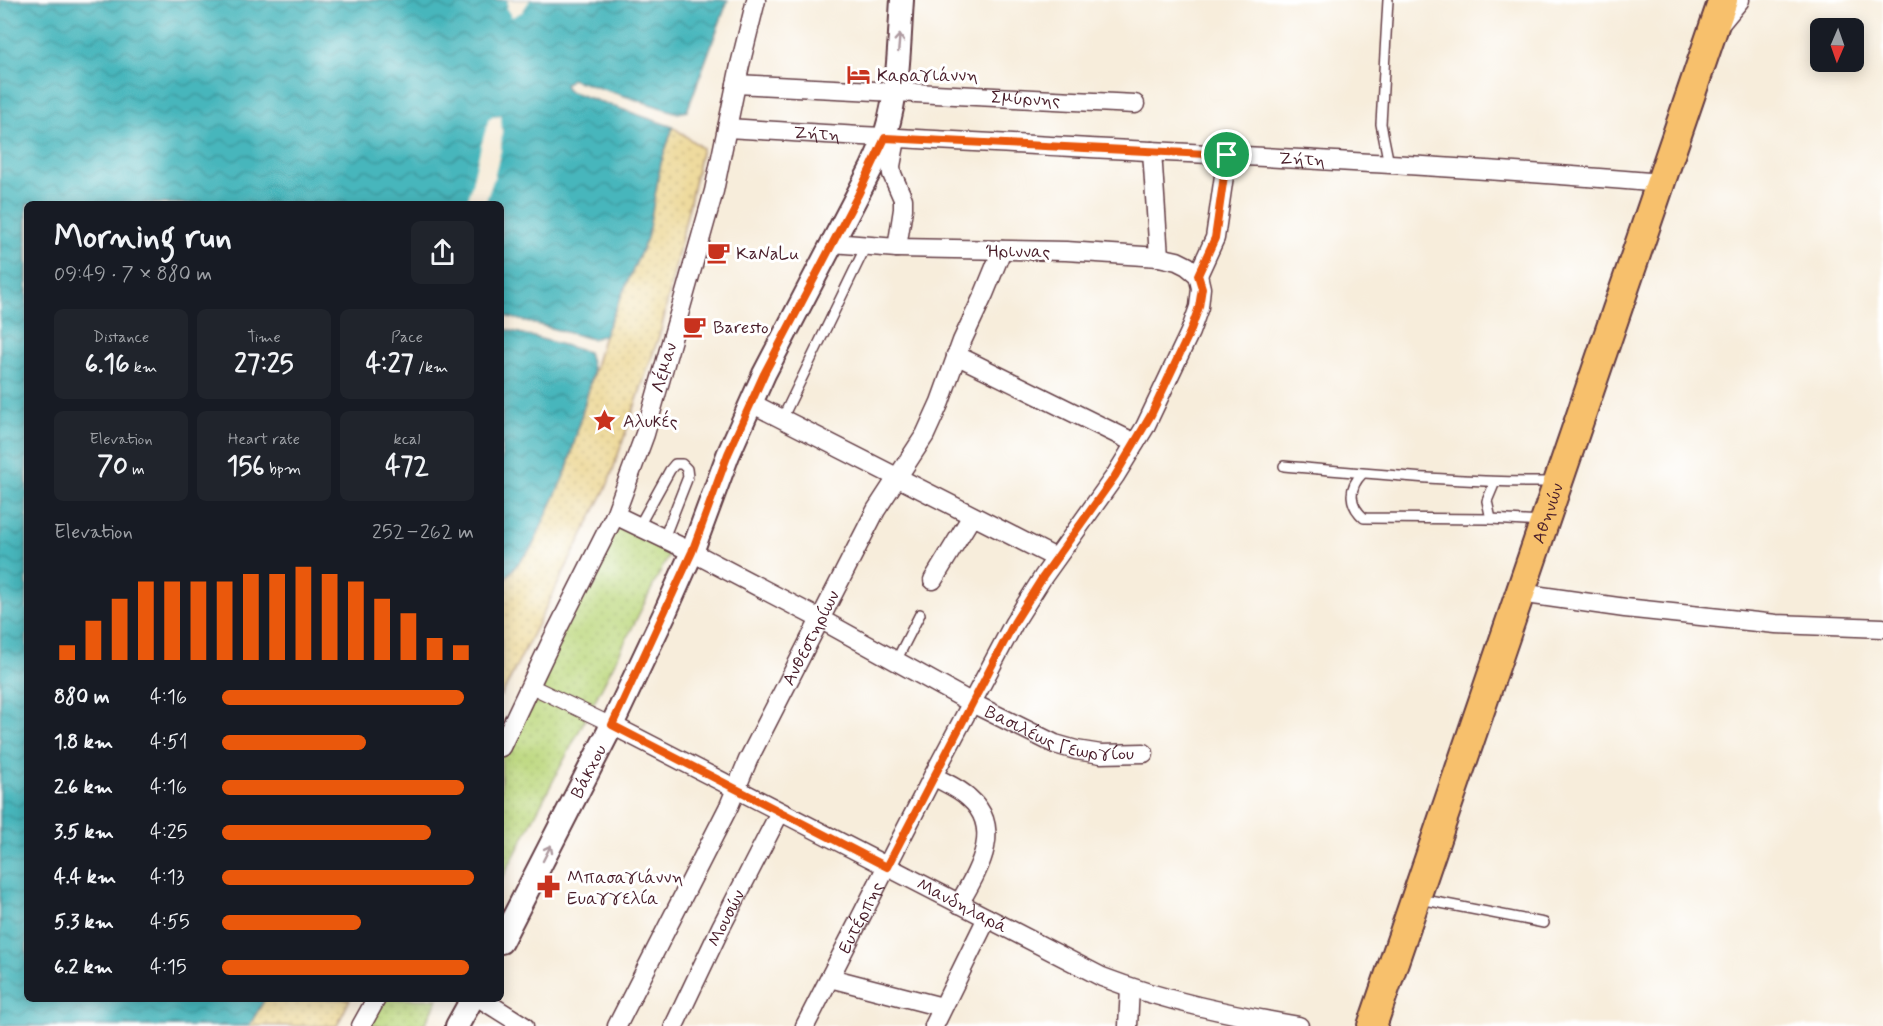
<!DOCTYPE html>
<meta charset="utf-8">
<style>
:root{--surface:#171b24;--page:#20242c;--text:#f1f3f6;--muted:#9ea1a6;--accent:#ea580c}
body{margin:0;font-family:Mynerve,sans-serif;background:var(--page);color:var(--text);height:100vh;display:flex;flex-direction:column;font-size:22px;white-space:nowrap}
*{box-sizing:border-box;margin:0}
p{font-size:20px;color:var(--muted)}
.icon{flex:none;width:33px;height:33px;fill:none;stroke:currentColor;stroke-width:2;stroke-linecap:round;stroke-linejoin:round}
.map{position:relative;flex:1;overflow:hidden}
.details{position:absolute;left:24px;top:201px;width:480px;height:801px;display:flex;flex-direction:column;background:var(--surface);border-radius:9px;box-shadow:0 3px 15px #0003}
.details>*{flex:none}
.needle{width:39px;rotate:182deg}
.fabs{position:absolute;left:1810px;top:18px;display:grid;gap:12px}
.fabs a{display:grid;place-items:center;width:54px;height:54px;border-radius:9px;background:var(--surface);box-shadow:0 3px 15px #0003;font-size:30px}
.pin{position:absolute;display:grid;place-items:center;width:51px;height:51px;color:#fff;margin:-26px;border:3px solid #fff;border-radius:50%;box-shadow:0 2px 6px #0007}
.round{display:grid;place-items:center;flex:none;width:63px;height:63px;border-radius:9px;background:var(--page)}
.headline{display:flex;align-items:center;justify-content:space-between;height:102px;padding:0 30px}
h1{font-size:33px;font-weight:800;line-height:45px}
.stats{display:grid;grid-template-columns:repeat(3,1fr);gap:9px;height:102px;padding:6px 30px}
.stats div{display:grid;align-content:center;border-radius:9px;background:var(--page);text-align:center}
.stats b{font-size:26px;font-weight:800}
.stats small{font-size:16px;font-weight:400}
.stats p{font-size:16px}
.chart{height:168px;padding:12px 30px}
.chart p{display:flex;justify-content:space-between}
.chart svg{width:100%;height:108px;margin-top:6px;stroke:var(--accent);stroke-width:6}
ul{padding:0 30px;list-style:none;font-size:20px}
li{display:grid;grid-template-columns:96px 72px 1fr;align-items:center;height:45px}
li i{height:15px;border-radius:8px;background:var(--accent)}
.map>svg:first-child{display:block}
</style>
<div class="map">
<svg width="1883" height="1026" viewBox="0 0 1883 1026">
<defs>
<pattern id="sand-dots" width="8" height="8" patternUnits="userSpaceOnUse" patternTransform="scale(1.5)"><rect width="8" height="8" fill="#eeda9e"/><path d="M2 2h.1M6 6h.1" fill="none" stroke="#cebb88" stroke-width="1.8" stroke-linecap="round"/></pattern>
<pattern id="park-dots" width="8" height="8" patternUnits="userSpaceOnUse" patternTransform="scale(1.5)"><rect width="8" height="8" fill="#bbd77c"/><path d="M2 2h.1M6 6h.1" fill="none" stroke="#a2b86b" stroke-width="1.8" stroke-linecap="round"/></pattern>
<pattern id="water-waves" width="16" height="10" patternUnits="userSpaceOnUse" patternTransform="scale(1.5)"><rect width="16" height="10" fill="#46b6bc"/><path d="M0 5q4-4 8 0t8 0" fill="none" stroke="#3c9399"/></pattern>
</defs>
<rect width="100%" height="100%" fill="#fff"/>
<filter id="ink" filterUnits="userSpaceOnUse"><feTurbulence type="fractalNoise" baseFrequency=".0167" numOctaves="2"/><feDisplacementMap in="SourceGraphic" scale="12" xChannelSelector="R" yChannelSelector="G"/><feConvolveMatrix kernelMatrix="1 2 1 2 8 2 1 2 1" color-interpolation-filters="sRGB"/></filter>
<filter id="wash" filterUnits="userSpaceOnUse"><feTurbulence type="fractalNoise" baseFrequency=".008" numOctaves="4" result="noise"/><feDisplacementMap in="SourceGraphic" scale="24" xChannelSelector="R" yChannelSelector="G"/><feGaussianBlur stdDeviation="1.35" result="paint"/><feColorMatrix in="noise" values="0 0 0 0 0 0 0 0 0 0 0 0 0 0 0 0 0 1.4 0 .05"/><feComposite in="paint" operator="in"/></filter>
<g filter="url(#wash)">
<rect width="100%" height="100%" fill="#f7eddb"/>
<!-- sand -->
<g fill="url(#sand-dots)" stroke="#9c7c64" stroke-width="1.5">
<polygon points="673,127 702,148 661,330 608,484 501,697 501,583 532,547 567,469 604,335 647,238 661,163"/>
<polygon points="264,999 350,999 337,1026 248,1026"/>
</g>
<!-- park -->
<g fill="url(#park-dots)" stroke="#827b54" stroke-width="1.5">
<polygon points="617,520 672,548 616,660 501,881 501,759"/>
<polygon points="382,999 438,999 424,1026 368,1026"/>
</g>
<!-- water -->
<g fill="url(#water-waves)" stroke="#486a74" stroke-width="1.5">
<polygon points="0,0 728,0 687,111 678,113 571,79 565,84 566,90 673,127 661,163 647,238 604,335 592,339 501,315 501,204 27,204 27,999 265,999 249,1026 0,1026"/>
<polygon points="501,328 588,352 593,372 567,469 532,547 501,583"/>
</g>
<!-- pier -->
<g fill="#f7eddb">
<polygon points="508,0 530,0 522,12 512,17 507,9"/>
<polygon points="496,116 501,116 502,132 501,150 494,178 485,204 467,204 481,146 489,118"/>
</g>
</g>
<g filter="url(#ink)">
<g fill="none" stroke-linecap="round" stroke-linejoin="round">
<defs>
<g id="service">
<polyline points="1388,0 1381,124 1389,164"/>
<polyline points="782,419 866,246"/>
<path d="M1284,466C1374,474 1463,483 1553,482"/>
<path d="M1362,474C1348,488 1349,505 1364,518L1491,519L1541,522"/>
<polyline points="1491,519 1487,501 1495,482"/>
<polyline points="639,526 670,470 675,464 682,464 687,469 688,477 664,538"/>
<polyline points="896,661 920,614"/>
<polyline points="1420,899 1544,923"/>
</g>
<polyline id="pedestrian" points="531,686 612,725"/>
<g id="minor">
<polyline points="1721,23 1740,0"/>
<path id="s1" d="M736,84L1135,104"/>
<path id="s2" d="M727,128C1038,148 1350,157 1661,183"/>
<polyline points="896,139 891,166 892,174 903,199 903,209 897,248"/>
<polyline points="1152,151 1159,257"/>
<polyline points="1198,275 1215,238 1227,155"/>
<polyline points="956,355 1135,443"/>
<polyline points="751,403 1056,558"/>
<path id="s3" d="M615,515L692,552L820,619L972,703L1055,744L1076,750L1101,754L1144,753"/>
<polyline points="933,580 972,516"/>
<polyline points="1520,593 1625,608 1776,624 1883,628"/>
<path id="s4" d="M612,725L1102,977C1164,1001 1234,1015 1299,1026"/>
<path id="s5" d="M501,747L550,644L615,515L645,434L714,191L740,65L756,0"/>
<path d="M933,776C945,783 959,788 969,798C1005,829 977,872 959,904"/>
<polyline points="830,978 942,1007"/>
<polyline points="481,999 524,1026"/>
<polyline points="361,1026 376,999"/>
<path id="s6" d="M617,1026L729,806L748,760L876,510L925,435L940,402L962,341L984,294L1002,250"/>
<path id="s7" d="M674,1026L721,927L780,812"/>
<path id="s8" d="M805,1026L933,776L1014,623L1043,577L1115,476L1145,427L1190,332L1199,307L1201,288L1198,275L1187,266L1177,261L1159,257L1066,251L897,248L832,243"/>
<polyline points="934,1026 987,918"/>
<polyline points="1128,1026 1130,988"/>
</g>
<g id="tertiary">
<path id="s9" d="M501,942L612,725L664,615L692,552L728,455L764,374L872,167C877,155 883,144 886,132C899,90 899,43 902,0"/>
<polyline points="457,1026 472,999"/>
</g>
<g id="primary">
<path id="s10" d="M1372,1026L1723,0"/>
</g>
</defs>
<!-- service casing -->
<use href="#service" stroke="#643e45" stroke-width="12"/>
<!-- pedestrian casing -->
<use href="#pedestrian" stroke="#643e45" stroke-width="16"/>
<!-- minor casing -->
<use href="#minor" stroke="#643e45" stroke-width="21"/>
<!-- tertiary casing -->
<use href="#tertiary" stroke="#643e45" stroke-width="26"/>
<!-- primary casing -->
<use href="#primary" stroke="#643e45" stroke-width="32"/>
<!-- service -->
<use href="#service" stroke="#fff" stroke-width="9"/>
<!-- pedestrian -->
<use href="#pedestrian" stroke="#fff" stroke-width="14"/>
<!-- minor -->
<use href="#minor" stroke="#fff" stroke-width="18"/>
<!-- tertiary -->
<use href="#tertiary" stroke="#fff" stroke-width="22"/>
<!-- primary -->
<use href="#primary" stroke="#f7c06c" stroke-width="28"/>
</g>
<!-- one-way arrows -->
<defs><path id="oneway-shaft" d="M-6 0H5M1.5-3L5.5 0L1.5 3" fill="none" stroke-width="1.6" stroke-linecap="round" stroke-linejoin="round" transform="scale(1.5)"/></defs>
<g stroke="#ae9aa0">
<use href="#oneway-shaft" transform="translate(899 43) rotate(-85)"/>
<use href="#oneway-shaft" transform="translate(547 853) rotate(-63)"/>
</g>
</g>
<g fill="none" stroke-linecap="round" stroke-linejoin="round" filter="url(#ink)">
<defs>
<polygon id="route" points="885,138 1227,155 1215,238 1198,275 1202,288 1199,307 1190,332 1151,415 1115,476 1043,577 1014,623 887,867 612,725 692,552 728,454 764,374 858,195"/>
</defs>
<!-- route casing -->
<use href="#route" stroke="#fff" stroke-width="12"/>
<!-- route -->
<use href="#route" stroke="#ea580c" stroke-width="8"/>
</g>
<!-- icons -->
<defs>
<symbol id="hotel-bare" viewBox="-9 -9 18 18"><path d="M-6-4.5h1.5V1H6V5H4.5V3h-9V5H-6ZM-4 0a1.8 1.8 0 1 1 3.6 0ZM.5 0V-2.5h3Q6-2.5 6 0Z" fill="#c8321e" stroke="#fff" stroke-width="2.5" paint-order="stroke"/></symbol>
<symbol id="cafe-bare" viewBox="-9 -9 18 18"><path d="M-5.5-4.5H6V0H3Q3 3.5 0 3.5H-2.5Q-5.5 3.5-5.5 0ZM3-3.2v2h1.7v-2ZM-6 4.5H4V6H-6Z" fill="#c8321e" stroke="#fff" stroke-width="2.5" paint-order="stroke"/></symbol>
<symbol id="sight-bare" viewBox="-9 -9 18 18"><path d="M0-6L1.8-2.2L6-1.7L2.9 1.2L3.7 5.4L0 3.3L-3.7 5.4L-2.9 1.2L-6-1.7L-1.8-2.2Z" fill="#c8321e" stroke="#fff" stroke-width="2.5" paint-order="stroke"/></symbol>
<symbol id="pharmacy-bare" viewBox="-9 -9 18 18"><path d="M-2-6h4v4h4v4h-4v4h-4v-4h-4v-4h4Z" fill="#c8321e" stroke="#fff" stroke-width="2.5" paint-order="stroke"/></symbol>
</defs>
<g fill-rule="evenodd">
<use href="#hotel-bare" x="842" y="58" width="33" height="33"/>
<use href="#cafe-bare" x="702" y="236" width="33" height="33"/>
<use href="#cafe-bare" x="678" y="310" width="33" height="33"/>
<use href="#sight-bare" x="588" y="404" width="33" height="33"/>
<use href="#pharmacy-bare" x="532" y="870" width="33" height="33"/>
</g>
<g text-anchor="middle" stroke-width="6" stroke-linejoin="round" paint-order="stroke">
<!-- poi labels -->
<g font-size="18" fill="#4a1f2b" stroke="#fff" text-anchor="start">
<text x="877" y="81">Καραγιάννη</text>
<text x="736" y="259">KaNaLu</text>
<text x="713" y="333">Baresto</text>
<text x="623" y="427">Αλυκές</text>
<text x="567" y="883">Μπασαγιάννη<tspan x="567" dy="21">Ευαγγελία</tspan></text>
</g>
<!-- street labels -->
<g font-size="18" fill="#4a1f2b" stroke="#fff">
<text dy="6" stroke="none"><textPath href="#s1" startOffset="290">Σμύρνης</textPath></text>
<text dy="6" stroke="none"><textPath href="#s2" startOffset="90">Ζήτη</textPath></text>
<text dy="6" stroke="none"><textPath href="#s2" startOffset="576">Ζήτη</textPath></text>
<text transform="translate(1018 251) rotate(1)" y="6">Ήριννας</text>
<text dy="6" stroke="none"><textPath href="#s5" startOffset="414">Λέμαν</textPath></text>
<text dy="6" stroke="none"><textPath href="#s10" startOffset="542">Αθηνών</textPath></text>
<text dy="6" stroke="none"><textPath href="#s6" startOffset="434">Ανθεστηρίων</textPath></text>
<text dy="6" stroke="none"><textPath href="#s3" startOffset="498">Βασιλέως Γεωργίου</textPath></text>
<text dy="6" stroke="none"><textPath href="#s9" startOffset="192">Βάκχου</textPath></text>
<text dy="6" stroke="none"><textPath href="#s4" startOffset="394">Μανδηλαρά</textPath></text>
<text dy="6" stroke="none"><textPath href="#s7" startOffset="120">Μουσών</textPath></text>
<text dy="6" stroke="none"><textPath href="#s8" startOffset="122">Ευτέρπης</textPath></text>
</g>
</g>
</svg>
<div class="fabs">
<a><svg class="needle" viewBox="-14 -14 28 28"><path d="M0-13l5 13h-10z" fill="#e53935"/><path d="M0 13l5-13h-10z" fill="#9ea1a6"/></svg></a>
</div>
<div class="pin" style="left:1227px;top:155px;background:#1e9e55"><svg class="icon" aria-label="arrive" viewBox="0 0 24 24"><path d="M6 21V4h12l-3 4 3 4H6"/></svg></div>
<section class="details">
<div class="headline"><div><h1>Morning run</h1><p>09:49 · 7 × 880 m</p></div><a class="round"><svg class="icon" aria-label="share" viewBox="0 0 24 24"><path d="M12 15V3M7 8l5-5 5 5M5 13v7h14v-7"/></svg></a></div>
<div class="stats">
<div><p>Distance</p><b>6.16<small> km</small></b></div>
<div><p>Time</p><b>27:25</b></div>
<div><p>Pace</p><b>4:27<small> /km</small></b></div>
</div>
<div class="stats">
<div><p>Elevation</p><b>70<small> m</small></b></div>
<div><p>Heart rate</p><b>156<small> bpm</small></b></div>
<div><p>kcal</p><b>472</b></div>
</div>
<div class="chart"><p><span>Elevation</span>252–262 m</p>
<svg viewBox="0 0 160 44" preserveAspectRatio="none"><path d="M5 44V38M15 44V28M25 44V19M35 44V12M45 44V12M55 44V12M65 44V12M75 44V9M85 44V9M95 44V6M105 44V9M115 44V12M125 44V19M135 44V25M145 44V35M155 44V38"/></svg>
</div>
<ul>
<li><b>880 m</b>4:16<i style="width:96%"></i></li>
<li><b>1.8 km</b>4:51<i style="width:57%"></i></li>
<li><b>2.6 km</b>4:16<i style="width:96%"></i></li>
<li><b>3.5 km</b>4:25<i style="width:83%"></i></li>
<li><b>4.4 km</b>4:13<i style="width:100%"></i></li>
<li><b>5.3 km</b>4:55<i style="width:55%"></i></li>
<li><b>6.2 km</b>4:15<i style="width:98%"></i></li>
</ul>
</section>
</div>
